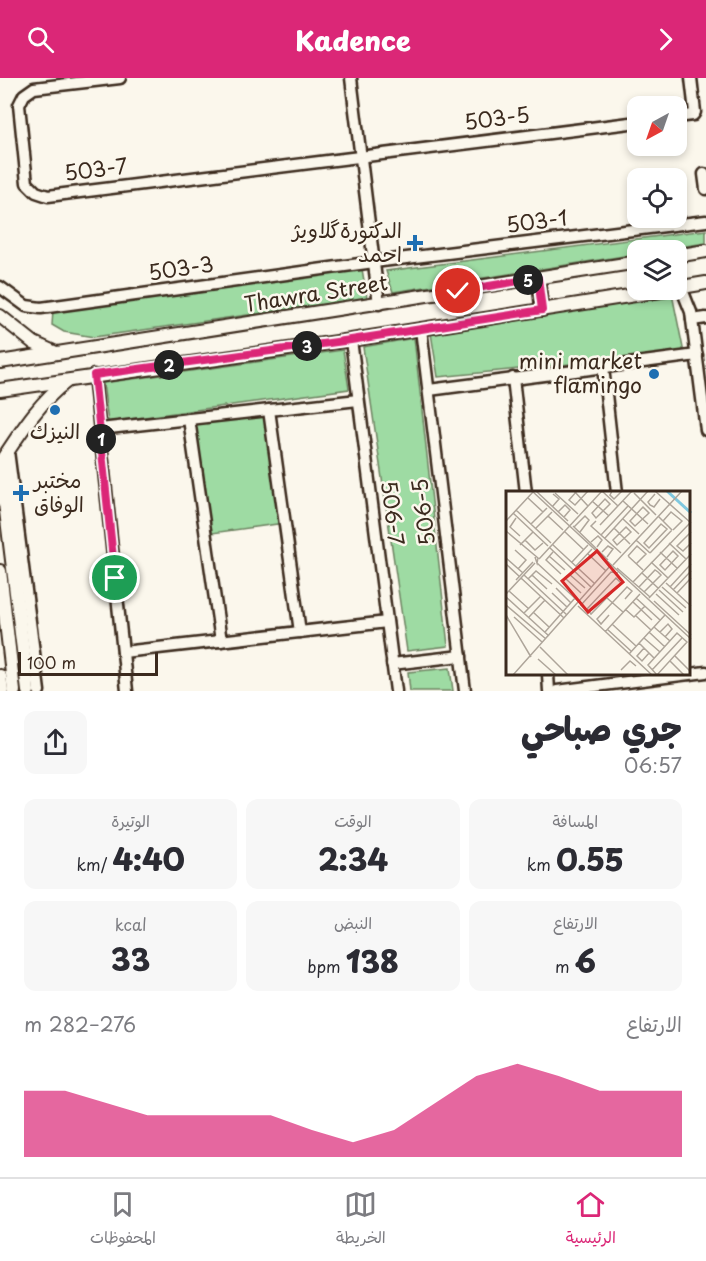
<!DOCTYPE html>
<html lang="ar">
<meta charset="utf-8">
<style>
:root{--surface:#fff;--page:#f7f7f7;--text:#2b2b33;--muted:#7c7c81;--line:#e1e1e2;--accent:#db2777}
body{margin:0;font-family:"Playpen Sans","Playpen Sans Arabic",sans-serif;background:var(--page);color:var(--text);direction:rtl;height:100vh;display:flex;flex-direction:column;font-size:22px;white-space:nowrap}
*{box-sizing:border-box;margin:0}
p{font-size:20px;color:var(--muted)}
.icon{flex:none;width:33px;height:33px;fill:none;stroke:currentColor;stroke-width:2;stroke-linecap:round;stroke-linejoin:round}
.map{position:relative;height:613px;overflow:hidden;direction:ltr}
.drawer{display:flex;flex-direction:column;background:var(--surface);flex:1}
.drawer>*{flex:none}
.needle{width:39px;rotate:220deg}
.buttons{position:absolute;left:627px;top:18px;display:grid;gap:12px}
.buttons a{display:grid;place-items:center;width:60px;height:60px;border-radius:12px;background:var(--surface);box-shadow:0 3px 9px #0003;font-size:30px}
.scale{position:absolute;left:18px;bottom:15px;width:140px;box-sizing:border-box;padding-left:6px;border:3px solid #3b2a1e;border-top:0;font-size:16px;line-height:21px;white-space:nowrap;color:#3b2a1e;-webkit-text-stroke:4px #fbf7ec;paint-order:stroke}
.pin{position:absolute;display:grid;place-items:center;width:51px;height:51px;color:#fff;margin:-26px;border:3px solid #fff;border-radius:50%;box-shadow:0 2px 6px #0007}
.km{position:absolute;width:30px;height:30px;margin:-15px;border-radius:50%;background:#222;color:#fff;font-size:16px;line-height:30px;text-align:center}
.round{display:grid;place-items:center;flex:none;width:63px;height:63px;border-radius:12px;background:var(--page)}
.overview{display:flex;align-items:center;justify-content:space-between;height:102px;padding:0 24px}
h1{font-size:33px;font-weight:800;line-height:45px}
.stats{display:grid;grid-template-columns:repeat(3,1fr);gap:9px;height:102px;padding:6px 24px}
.stats div{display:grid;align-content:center;border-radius:12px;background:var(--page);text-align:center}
.stats b{font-size:30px;font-weight:800}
.stats small{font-size:16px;font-weight:400}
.stats p{font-size:16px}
.chart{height:168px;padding:12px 24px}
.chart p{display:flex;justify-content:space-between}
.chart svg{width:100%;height:108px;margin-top:6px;fill:var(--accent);opacity:.7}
header{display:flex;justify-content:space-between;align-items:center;height:78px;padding:0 24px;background:var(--accent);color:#fff;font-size:27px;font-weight:800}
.dock{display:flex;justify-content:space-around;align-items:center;height:84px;border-top:2px solid var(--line);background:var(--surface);font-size:16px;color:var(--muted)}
.dock a{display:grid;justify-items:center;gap:3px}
.dock .on{color:var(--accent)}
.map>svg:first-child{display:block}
</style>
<header><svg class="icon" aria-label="forward" viewBox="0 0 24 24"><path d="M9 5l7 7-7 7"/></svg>Kadence<svg class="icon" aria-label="search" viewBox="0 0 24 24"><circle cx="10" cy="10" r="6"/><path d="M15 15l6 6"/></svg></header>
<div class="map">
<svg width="706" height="613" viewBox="0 0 706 613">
<rect width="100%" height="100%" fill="#fbf7ec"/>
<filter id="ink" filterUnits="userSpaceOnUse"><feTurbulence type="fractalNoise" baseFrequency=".0167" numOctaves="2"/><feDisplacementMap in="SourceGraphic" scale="12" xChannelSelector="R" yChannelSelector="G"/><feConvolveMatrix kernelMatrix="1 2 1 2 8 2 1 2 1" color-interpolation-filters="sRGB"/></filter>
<g filter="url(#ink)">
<!-- green -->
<g fill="#9edba3" stroke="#6c8260" stroke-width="1.5">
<polygon points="706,152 706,165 659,172 638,172 637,176 393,214 386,193"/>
<polygon points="362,191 367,220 94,259 64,254 52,247 53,233"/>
<polygon points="672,216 684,275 438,299 431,255"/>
<polygon points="414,260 448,568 407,573 363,269"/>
<polygon points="343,272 349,311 108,344 103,305"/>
<polygon points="269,332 284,445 205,456 189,341"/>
<polygon points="450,590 453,613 410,613 408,594"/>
</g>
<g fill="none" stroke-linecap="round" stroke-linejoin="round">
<defs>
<g id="minor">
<polyline points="120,0 34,10 24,17 19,27 27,105 36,114 48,118 638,44"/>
<polyline points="351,0 379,226"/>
<polyline points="676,39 693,37 695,34 691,0"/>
<polyline points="704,96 706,111"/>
<polyline points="0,209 26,228 41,230 374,184 706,143"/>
<polyline points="681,209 691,234 706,352"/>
<polyline points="692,242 706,240"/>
<polyline points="421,251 465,613"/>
<polyline points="351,262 396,613"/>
<polyline points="603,289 617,415"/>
<polyline points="94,297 127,613"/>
<polyline points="513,300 526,415"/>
<polyline points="429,312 697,277"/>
<polyline points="269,332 300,554"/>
<polyline points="189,341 221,563"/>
<polyline points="100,351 358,322"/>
<polyline points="8,373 39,613"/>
<polyline points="123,574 387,544"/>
<polyline points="392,586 461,578"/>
<polyline points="548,596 549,613"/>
<polyline points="690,596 706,594"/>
<polyline points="557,613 689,596"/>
</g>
<g id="major">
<polyline points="676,178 706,173"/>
<polyline points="538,200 542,232"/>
<polyline points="676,210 706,205"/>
<polyline points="0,238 34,265 56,275"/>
<polyline points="0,284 638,184"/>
<polyline points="0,312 351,262 667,212"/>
<polyline points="0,384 28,613"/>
<path d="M0,385C20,355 38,325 67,303"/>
<polyline points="0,493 14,613"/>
<polyline points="0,598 2,613"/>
</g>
</defs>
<!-- minor casing -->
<use href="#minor" stroke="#3b2a1e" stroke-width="15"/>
<!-- major casing -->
<use href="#major" stroke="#3b2a1e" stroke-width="16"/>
<!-- minor -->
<use href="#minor" stroke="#fbf7ec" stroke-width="10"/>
<!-- major -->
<use href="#major" stroke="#fbf7ec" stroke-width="12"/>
</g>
</g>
<g fill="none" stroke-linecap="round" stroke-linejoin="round" filter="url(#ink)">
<defs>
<polyline id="route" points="115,500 94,297 351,262 542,232 538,200 458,213"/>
</defs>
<!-- route casing -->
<use href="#route" stroke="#fff" stroke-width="12"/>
<!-- route -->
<use href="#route" stroke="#db2777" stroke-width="8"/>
</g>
<!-- markers -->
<g fill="#1f6fb2" stroke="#fbf7ec" stroke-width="2">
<path d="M412 156h6v6h6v6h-6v6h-6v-6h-6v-6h6z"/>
<circle cx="654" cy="296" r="6"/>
<circle cx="55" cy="332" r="6"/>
<path d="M18 406h6v6h6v6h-6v6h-6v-6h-6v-6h6z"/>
</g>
<g text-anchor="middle" stroke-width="5" stroke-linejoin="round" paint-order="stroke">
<!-- street labels -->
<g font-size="21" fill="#3b2a1e" stroke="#fbf7ec">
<text transform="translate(497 41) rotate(-7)" y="7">503-5</text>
<text transform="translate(96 92) rotate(-7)" y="7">503-7</text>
<text transform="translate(537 144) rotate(-7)" y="7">503-1</text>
<text transform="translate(181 191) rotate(-8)" y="7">503-3</text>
<text transform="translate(316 216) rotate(-9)" y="7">Thawra Street</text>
<text transform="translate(424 434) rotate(-97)" y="7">506-5</text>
<text transform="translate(392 435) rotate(83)" y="7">506-7</text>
</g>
<!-- poi labels -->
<g font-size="21" fill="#3b2a1e" stroke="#fbf7ec" text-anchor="end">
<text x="402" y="160">الدكتورةگلاويژ<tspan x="402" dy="24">احمد</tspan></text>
<text x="642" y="291">mini market<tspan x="642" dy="24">flamingo</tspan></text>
<text x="55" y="361" text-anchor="middle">النيزك</text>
<text x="34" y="410" text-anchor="start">مختبر<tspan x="34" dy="24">الوفاق</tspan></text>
</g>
</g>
<!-- overview -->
<g transform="translate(506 413)">
<rect width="184" height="184" fill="#fbf7ec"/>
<path fill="none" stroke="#7fc8df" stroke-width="3" d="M161,0L185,22"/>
<path fill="none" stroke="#aea59a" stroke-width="1.5" d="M26,0L185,148M30,0L62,30M68,0L82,15M71,0L63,9L69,14L82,0M106,0L104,4L108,8L116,0M149,0L185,32M49,2L72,23M128,2L150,24M149,3L142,11L144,14L148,16L154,8M22,7L37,21M99,8L104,13L90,27L86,22ZM86,10L103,25M117,10L142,33M46,16L53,8L47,3M137,16L143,22L129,35L124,30ZM10,19L45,52M52,21L59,14L64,19L58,26M7,22L42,55M42,25L57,39M152,25L166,39M10,27L4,36L14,45M117,28L133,43M0,30L27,1M90,30L85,35L115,62M157,30L165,21L176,30L167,39M25,33L41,17M155,33L161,38L143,57L138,52ZM94,34L126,0M67,35L102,69M68,36L79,25L83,29L74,41M120,36L125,41L111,54L107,49ZM108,37L124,53M29,38L46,21M0,40L32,67L31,72L29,66M58,40L78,59M185,41L171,55L177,60L185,52M95,44L122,15M99,47L142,0M19,49L29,59L37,52M130,49L144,62M85,51L92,45L96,49L91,56M163,52L180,68M46,53L88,92M14,54L27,41M43,56L85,96M9,59L20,69L12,78M167,60L172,65L159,79L154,74ZM47,61L40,69L55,83M96,61L102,55L107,58L101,66M154,61L171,77M144,62L166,39M82,63L100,80M43,65L59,79M122,65L131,55L140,63L130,73M122,65L137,79M0,67L17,82M33,68L96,0L112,15M66,71L82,54M145,71L162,87M31,72L73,111M0,73L14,86M107,74L176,0M70,75L86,58M111,77L144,106M136,82L152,97M63,83L79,97M18,84L61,124M26,84L41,98M15,87L58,127M59,87L75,102M110,87L115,92L85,123L81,118ZM22,88L30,80L46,93M10,89L27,71M127,91L184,32M160,92L185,115M133,96L149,79L152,81L155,84L138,101M156,96L180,117M164,96L185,73M50,97L65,112M153,99L177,121M167,99L185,80M3,100L23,118M46,102L61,116M171,102L185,87M0,103L29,72M150,103L173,124M0,106L43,145M101,107L117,121M130,107L154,129M143,107L185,63M148,110L185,144M127,111L146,129M0,114L40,148M72,115L146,184M78,116L75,114L105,81L112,82M119,118L128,126L139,115M27,121L43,136M18,122L35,105M0,124L25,166M103,124L95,133L91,128L121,96L126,100L119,108M130,125L145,139M8,126L36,151M23,126L39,109M106,133L130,155M148,136L164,150M101,138L125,160M39,141L69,107M99,141L134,103M143,141L159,156M154,141L162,133L166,138L159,146M171,142L181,151L151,184L142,174ZM138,147L154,161M133,152L148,167M34,156L62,184M138,157L131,165L136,170L143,162M123,163L159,124M169,165L184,180M32,168L50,184M164,170L178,184M115,179L124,170L130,175M146,179L176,147M7,184L105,74"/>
<path fill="#d62828" fill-opacity="0.15" stroke="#d62828" stroke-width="3" d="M91,60L117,91L82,121L56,90Z"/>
<rect width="184" height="184" fill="none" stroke="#3b2a1e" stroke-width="3"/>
</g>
</svg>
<div class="buttons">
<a><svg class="needle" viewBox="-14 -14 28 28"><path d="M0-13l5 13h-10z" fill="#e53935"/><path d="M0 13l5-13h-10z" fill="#7c7c81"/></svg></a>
<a><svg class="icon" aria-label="locate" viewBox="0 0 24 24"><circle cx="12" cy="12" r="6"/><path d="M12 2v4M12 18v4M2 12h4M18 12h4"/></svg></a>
<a><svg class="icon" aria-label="layers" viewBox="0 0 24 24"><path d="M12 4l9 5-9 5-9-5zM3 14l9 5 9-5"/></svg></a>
</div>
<div class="scale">100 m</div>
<div class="pin" style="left:115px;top:500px;background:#1e9e55"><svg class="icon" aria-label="arrive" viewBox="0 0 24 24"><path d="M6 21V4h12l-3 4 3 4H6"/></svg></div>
<div class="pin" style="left:458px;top:213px;background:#d93025"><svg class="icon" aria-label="check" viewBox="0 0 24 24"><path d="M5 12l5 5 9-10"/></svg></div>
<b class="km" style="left:101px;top:361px">1</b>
<b class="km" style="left:169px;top:287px">2</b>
<b class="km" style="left:307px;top:268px">3</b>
<b class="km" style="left:528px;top:202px">5</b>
</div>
<section class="drawer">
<div class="overview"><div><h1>جري صباحي</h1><p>06:57</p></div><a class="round"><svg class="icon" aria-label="share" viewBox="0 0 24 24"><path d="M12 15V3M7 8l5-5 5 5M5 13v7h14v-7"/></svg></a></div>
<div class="stats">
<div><p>المسافة</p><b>0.55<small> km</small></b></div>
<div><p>الوقت</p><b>2:34</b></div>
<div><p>الوتيرة</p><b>4:40<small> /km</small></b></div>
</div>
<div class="stats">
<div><p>الارتفاع</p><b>6<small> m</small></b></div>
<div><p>النبض</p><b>138<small> bpm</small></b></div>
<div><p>kcal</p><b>33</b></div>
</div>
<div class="chart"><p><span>الارتفاع</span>276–282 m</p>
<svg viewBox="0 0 160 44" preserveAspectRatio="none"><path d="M0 44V17L10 17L20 22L30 27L40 27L50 27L60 27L70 33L80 38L90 33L100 22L110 11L120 6L130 11L140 17L150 17L160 17V44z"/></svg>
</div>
</section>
<nav class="dock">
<a class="on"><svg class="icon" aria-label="home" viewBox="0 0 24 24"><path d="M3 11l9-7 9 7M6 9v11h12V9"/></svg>الرئيسية</a>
<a><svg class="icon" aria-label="map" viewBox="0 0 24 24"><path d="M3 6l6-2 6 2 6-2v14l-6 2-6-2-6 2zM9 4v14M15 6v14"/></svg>الخريطة</a>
<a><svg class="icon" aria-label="saved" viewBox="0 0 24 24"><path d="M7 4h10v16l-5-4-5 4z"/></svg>المحفوظات</a>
</nav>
